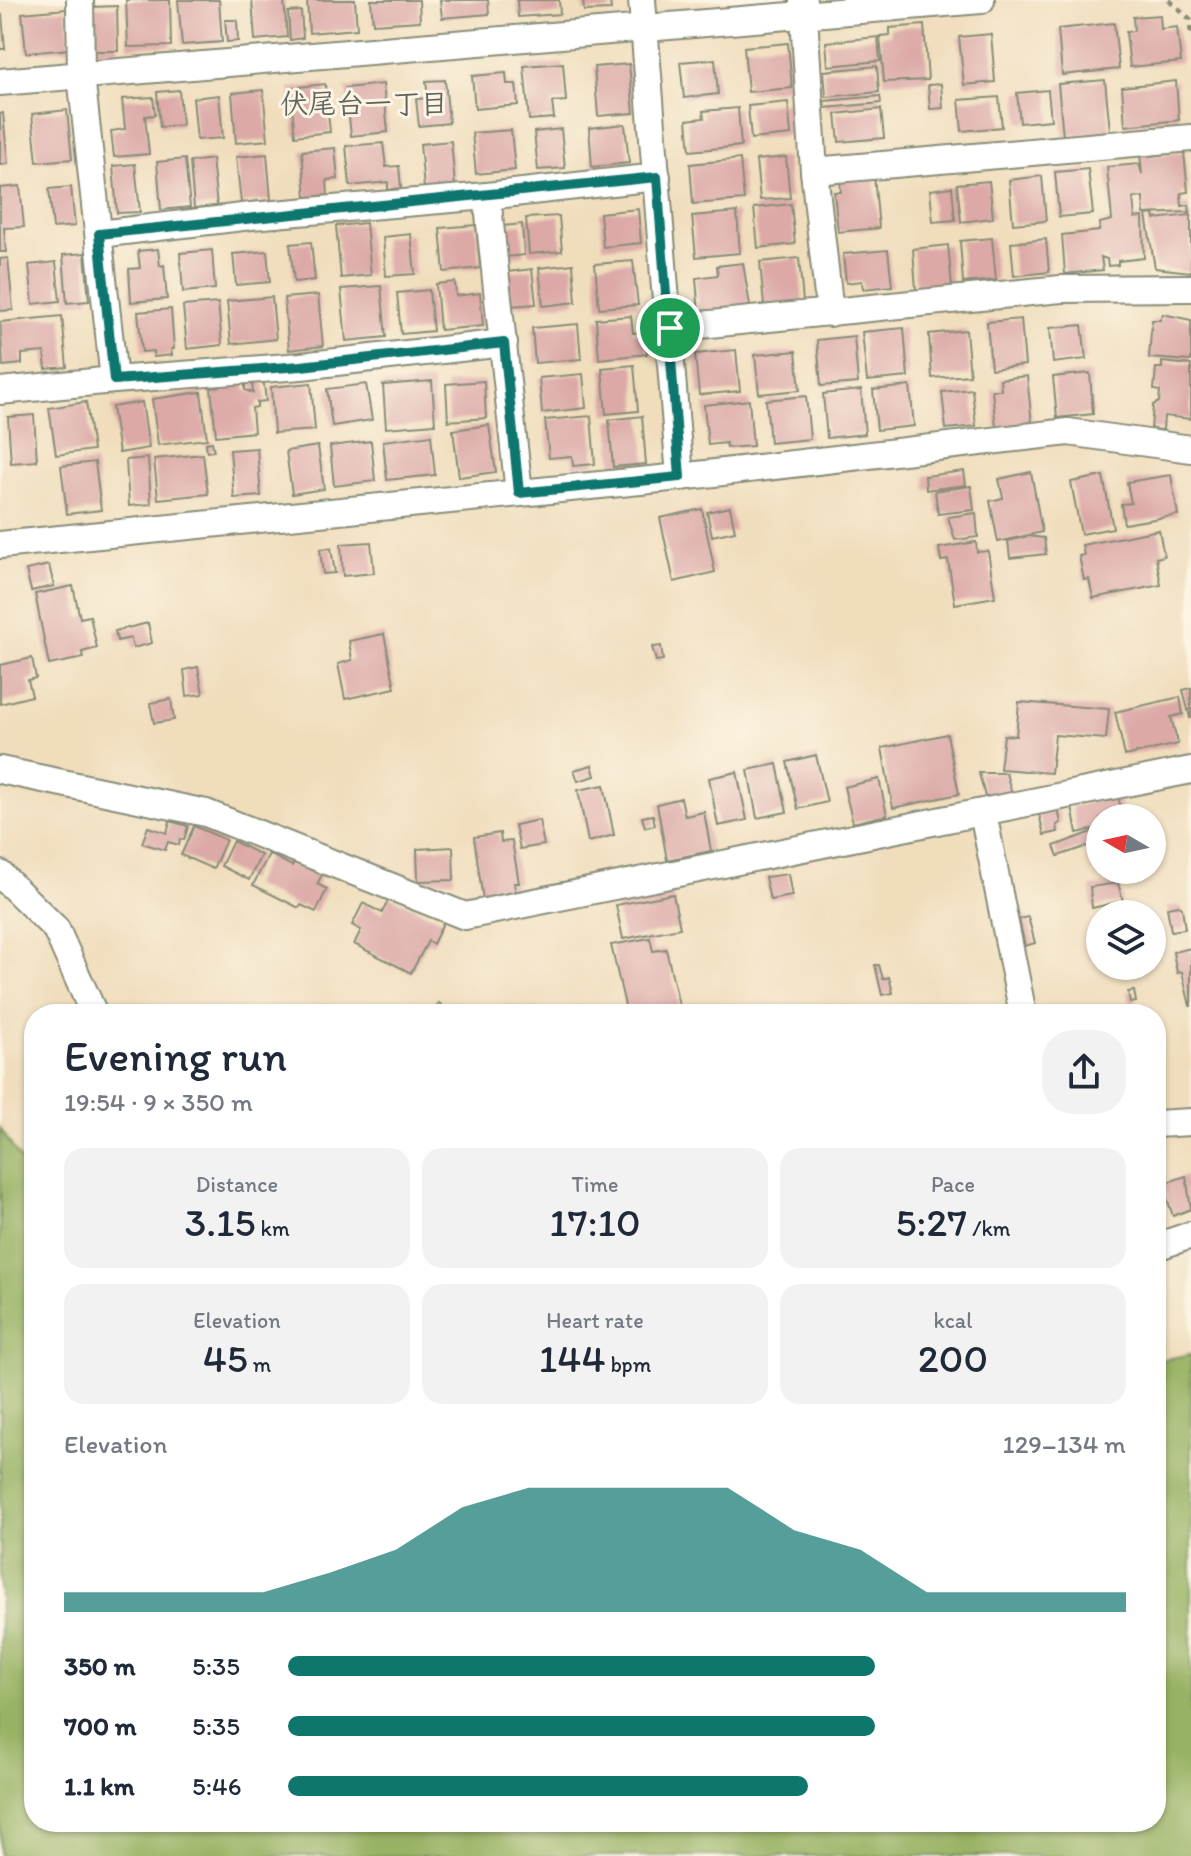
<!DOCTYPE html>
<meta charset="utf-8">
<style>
:root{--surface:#fff;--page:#f2f2f3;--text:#1f2937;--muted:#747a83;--accent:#0f766e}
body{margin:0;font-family:Itim,"Klee One",sans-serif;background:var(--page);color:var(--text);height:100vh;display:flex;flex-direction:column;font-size:30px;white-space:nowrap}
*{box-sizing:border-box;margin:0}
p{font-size:26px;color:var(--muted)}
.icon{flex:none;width:44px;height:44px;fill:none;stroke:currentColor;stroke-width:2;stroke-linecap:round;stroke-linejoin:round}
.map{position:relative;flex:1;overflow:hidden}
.sheet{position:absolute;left:24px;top:1004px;width:1142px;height:828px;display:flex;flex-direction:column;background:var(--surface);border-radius:32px;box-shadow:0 2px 6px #0004}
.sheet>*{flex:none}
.needle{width:52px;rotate:279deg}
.buttons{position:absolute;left:1086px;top:804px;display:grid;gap:16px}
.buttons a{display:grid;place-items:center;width:80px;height:80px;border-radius:50%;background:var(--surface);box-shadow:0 2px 6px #0004;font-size:40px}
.pin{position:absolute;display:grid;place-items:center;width:68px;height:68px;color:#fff;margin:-34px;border:4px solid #fff;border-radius:50%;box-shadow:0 2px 8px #0007}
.round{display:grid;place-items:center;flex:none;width:84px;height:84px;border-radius:32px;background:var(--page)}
.headline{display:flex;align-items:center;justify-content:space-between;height:136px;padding:0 40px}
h1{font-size:44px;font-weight:600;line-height:60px}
.stats{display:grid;grid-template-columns:repeat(3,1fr);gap:12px;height:136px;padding:8px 40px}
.stats div{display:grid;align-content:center;border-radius:20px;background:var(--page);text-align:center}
.stats b{font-size:40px;font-weight:600}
.stats small{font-size:22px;font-weight:400}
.stats p{font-size:22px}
.chart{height:224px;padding:16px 40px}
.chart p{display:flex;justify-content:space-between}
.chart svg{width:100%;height:144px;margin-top:8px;fill:var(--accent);opacity:.7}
ul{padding:0 40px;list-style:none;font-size:26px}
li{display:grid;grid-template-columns:128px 96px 1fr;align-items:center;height:60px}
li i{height:20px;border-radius:10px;background:var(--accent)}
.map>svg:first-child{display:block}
</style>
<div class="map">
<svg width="1191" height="1856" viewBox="0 0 1191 1856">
<rect width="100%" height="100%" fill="#fcf5e5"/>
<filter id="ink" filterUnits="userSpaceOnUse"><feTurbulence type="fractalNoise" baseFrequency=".0125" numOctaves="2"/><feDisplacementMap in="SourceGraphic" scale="16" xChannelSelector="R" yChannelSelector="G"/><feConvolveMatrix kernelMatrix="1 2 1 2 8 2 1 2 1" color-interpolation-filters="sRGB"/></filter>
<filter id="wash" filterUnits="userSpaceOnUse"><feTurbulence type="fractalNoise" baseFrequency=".006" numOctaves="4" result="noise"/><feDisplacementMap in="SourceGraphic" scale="32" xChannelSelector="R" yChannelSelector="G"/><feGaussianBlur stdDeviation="1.8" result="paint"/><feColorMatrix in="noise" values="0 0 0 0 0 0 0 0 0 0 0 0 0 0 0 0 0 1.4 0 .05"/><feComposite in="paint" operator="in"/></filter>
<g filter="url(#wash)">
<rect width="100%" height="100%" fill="#f0ddbc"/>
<!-- forest -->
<polygon fill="#98b264" stroke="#5c784c" stroke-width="2" points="0,1128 34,1181 34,1822 1156,1822 1156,1361 1191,1354 1191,1856 0,1856"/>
<g id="blocks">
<!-- building -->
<g fill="#dca9a7">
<polygon points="126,0 170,0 171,46 128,47"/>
<polygon points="178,0 219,0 222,42 182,45"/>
<polygon points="252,0 284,0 287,37 255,40"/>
<polygon points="307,0 355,0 357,29 309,33"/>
<polygon points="371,0 419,0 420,21 373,24"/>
<polygon points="440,0 488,0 489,14 442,18"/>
<polygon points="517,0 559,0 560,14 518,17"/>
<polygon points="583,0 610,0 611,10 584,11"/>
<polygon points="117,6 118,51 93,51 93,7"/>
<polygon points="66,9 70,49 26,53 22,13"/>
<polygon points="301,11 303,38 290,40 288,12"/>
<polygon points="2,15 5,49 0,49 0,16"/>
<polygon points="1160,15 1161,29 1177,27 1181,62 1130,67 1126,32 1134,31 1133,17"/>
<polygon points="225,20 237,20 238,41 227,42"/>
<polygon points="1114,23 1119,69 1062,75 1058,29"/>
<polygon points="924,25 928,80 884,82 880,36 890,35 890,28"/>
<polygon points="991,34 995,82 964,85 959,37"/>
<polygon points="878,37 880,61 828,66 826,42"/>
<polygon points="788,43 792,88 748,92 744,47"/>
<polygon points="715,59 718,94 684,98 680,62"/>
<polygon points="563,63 566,101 552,102 554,118 529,120 524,66"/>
<polygon points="629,64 634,113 598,116 594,67"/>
<polygon points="877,66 879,92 826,97 824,71"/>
<polygon points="506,73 507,84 516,84 518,105 475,109 472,76"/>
<polygon points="445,80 449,123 419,126 416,99 428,98 426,81"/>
<polygon points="1105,80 1110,131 1063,136 1058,84"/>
<polygon points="1176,81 1179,120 1125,126 1122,87"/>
<polygon points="325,84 330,132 295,136 290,88"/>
<polygon points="383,84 388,132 351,136 346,88"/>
<polygon points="941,84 943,108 930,109 928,85"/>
<polygon points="179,90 182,125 160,127 157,92"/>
<polygon points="263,90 268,140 236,143 232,93"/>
<polygon points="1048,90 1051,120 1020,123 1017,93"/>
<polygon points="219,95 223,138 197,140 193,98"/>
<polygon points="880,96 881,103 825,108 824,101"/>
<polygon points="153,97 155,115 145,116 149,154 114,157 111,131 125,129 122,99"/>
<polygon points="999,97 1002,127 962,131 959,100"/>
<polygon points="788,102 791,135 751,139 748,106"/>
<polygon points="738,108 741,146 690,151 687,120 704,118 703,111"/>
<polygon points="881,109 884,138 839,142 836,114"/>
<polygon points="67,110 72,159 37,162 32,114"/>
<polygon points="3,113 8,164 0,165 0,114"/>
<polygon points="625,124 629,163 592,167 589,128"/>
<polygon points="561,129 565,168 538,170 534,132"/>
<polygon points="511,130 515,170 476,174 472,133"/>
<polygon points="451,141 455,185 424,188 420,144"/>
<polygon points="383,143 386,167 399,166 401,188 388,190 388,182 350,186 346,146"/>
<polygon points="335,148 338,179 327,180 328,195 306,197 302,151"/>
<polygon points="1150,151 1150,156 1184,152 1188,192 1181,193 1182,206 1189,205 1190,212 1144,214 1143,197 1133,198 1135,218 1143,217 1144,258 1118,261 1118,265 1108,266 1107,259 1101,257 1103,270 1065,274 1062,235 1099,231 1100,223 1112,220 1107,167 1139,164 1142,174 1140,152"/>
<polygon points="267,154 271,200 241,203 236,157"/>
<polygon points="786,157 790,198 760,200 756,160"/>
<polygon points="185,159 190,207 161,210 157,162"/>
<polygon points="212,159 217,206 194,208 190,162"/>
<polygon points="740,159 744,200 693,204 690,164"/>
<polygon points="135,164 140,212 117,213 113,166"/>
<polygon points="1088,169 1093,214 1059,217 1055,172"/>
<polygon points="874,176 879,228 838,232 834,192 841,192 840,179"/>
<polygon points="1042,176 1046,221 1013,224 1009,180"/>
<polygon points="989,181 993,218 961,222 957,184"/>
<polygon points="20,186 24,227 4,228 6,252 0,252 0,188"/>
<polygon points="71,187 75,226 53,228 49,189"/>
<polygon points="952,187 955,220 933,222 930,190"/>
<polygon points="791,204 795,244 758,248 754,208"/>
<polygon points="638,209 641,243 603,247 600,213"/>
<polygon points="737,212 740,253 696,257 692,216"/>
<polygon points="1154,214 1155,219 1191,215 1191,272 1155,268 1146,215"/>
<polygon points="559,216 562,251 529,254 526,218"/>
<polygon points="366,223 371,275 341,278 336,226"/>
<polygon points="522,224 524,255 506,257 503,226"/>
<polygon points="476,225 480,268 444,272 440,228"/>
<polygon points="411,234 415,274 386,276 383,237"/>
<polygon points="992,238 996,280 963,283 960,241"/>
<polygon points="1046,239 1049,272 1014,276 1011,243"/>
<polygon points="311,242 315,280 294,282 290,244"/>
<polygon points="948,245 952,287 916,290 913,249"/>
<polygon points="158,249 160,266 164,265 167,299 131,302 129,269 140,268 138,251"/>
<polygon points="212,250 215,289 183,292 180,253"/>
<polygon points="888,250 892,286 863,289 862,281 846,283 843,254"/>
<polygon points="267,251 270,282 236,285 233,254"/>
<polygon points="85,253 89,301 67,303 63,255"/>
<polygon points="8,258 13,310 0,311 0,259"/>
<polygon points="799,258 803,302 764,306 760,262"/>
<polygon points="633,261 638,305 599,308 595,264"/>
<polygon points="56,262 60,301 33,304 29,265"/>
<polygon points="743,263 751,312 699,316 696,278 718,275 717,266"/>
<polygon points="573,264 576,302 543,306 539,268"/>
<polygon points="532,269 536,304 510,306 508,272"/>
<polygon points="455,282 456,296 480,293 483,326 440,330 436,284"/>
<polygon points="381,286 386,337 346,341 341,289"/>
<polygon points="429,290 433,331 401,334 397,293"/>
<polygon points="318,295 323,346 289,350 284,298"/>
<polygon points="272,297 276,339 231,344 227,301"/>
<polygon points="218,303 222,345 187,349 183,306"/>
<polygon points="171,309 174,349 171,349 172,355 154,357 154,351 142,352 138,312"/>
<polygon points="1163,314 1191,320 1191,361 1149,358 1152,320 1160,320"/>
<polygon points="62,316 67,367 46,369 44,352 22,354 22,364 3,366 0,322"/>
<polygon points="631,316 633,333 645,332 647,354 599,359 596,319"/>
<polygon points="1021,319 1025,365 991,369 987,322"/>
<polygon points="578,324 581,359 535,363 532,328"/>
<polygon points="1082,325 1086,359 1053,363 1050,328"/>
<polygon points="904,328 908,377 867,381 862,332"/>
<polygon points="966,330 970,375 932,378 929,334"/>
<polygon points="854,336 858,383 821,386 817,340"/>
<polygon points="736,350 740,391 699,395 695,354"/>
<polygon points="796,351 800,390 759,394 755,355"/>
<polygon points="1162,362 1191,365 1191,419 1164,416 1163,430 1151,429 1153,405 1159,402 1160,391 1154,390 1156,368 1162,368"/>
<polygon points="634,365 638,411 606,414 602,368"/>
<polygon points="1090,373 1093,414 1057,418 1053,377"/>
<polygon points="583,374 586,408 542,413 539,378"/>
<polygon points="1027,376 1032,424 996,427 992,390 1001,390 1000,379"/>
<polygon points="263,377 266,401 257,402 257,407 252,408 254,432 216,436 211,388 220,387 220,383 245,380 245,390 253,393 252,378"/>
<polygon points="432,381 435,424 386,428 383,385"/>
<polygon points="484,381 486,418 448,421 446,384"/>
<polygon points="311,383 315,430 274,433 271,387"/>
<polygon points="366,384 372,420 332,426 327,389"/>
<polygon points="910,386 914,426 877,430 873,390"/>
<polygon points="972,389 976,426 946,429 942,392"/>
<polygon points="861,390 865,434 827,438 823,394"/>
<polygon points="201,392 207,439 158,445 152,399"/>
<polygon points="806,396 810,439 770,443 766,400"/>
<polygon points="749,400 753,446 727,448 726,443 708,445 704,405"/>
<polygon points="86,402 93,450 56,455 49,408"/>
<polygon points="142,402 149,448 119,453 112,407"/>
<polygon points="34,415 37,461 11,463 8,417"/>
<polygon points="591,416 595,464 573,466 572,456 549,458 545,420"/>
<polygon points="642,416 646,464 613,467 609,420"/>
<polygon points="489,425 496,472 459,477 453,430"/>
<polygon points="431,435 435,475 387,480 383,441"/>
<polygon points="371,441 375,481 334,486 330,446"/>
<polygon points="212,442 214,451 207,452 206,443"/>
<polygon points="318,446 324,489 292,494 286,451"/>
<polygon points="257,448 261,496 234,498 230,450"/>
<polygon points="203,454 208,494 158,499 154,459"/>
<polygon points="148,458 151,504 129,506 126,460"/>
<polygon points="95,462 101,510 67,514 61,466"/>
<polygon points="964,471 966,485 926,490 925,476"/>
<polygon points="1031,472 1042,532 998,542 990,501 1003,498 999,479"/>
<polygon points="1171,475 1178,515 1124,524 1121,504 1131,503 1127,482"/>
<polygon points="1103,476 1113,528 1081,534 1071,482"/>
<polygon points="971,486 974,510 938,514 935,491"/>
<polygon points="730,507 735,531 712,536 707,512"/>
<polygon points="702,509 715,572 674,582 660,518"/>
<polygon points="976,513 978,537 955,540 948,517"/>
<polygon points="1159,530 1164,556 1156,558 1161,585 1093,598 1089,579 1084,580 1079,556 1084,555 1082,545"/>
<polygon points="1028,536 1044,538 1046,554 1010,558 1008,541"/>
<polygon points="371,542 374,573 343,576 341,544"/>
<polygon points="976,542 977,552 988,551 995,597 955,604 948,560 941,561 939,548"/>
<polygon points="331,548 335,573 323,574 320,549"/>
<polygon points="49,565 54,586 31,591 26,570"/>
<polygon points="73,586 80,618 90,616 97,648 82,652 83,658 49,665 35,594"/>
<polygon points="148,623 152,643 133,648 131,638 117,641 115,631"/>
<polygon points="384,634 395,688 345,699 338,664 352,660 349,641"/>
<polygon points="661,646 663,660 656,661 652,647"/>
<polygon points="32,658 36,678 28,680 32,696 0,704 0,665"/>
<polygon points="198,667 203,694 187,696 184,670"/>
<polygon points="1191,688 1191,718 1190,718 1183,690"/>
<polygon points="1180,697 1183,714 1171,717 1178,744 1125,756 1115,712"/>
<polygon points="171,699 174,720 154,723 150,703"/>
<polygon points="1019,702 1109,709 1106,739 1055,735 1051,773 1000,769 1004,735 1016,736"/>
<polygon points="947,734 959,794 893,808 882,748"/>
<polygon points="816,755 827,802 798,809 787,762"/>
<polygon points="777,764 787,812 757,818 748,770"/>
<polygon points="592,765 595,776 578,781 574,770"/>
<polygon points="737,772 747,820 718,826 709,778"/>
<polygon points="979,773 1006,773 1012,794 986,801"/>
<polygon points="879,779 887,815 853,823 844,787"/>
<polygon points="604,785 614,835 588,842 578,790"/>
<polygon points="1118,796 1123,817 1100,818 1100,828 1077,833 1072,807"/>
<polygon points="681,798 685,816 704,812 711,851 667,860 657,804"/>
<polygon points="1058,809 1061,823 1057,825 1058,832 1044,835 1039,814"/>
<polygon points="653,815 655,825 645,827 642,817"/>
<polygon points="539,820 544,845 520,849 515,825"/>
<polygon points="170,821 188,826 184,840 180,839 179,845 168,842 165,850 142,843 148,827 167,833"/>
<polygon points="194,826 226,840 213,869 181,855"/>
<polygon points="1100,829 1100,842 1058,856 1054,846"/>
<polygon points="500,833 501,842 512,841 519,883 514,883 516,895 483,900 474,837"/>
<polygon points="233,841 261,855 249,880 221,866"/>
<polygon points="453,847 454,880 418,881 417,849"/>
<polygon points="269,854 292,866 297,857 324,871 317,884 327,889 316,912 301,905 299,908 253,885"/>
<polygon points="788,874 792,896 770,900 765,877"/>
<polygon points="1118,883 1123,901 1092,908 1090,887"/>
<polygon points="673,894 680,928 623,939 616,905"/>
<polygon points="390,897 444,921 433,944 428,941 411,973 354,944 361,930 352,925 363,903 382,913"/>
<polygon points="1178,905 1182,908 1185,929 1171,931 1167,907"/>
<polygon points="1028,917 1035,943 1025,946 1019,919"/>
<polygon points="650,938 653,951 666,949 681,1014 627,1014 611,945"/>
<polygon points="1191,948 1191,1006 1190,1006 1182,972 1177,973 1173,952"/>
<polygon points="875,965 879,965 883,979 889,977 893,993 882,995"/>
<polygon points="1134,991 1136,1002 1130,1003 1128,992"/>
<polygon points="439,1003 452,1014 439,1014 434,1010"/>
<polygon points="1186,1176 1191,1209 1173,1216 1162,1184"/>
</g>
</g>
</g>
<g filter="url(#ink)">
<use href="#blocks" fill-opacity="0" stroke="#888d78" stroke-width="2"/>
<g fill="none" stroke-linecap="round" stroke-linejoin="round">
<defs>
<g id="minor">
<polyline points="642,0 680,477"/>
<polyline points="803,1 814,171 1191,138"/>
<polyline points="0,82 981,0"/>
<polyline points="814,171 830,313"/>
<polyline points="99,234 251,216 487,196"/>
<polyline points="670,328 1061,289 1191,288"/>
<polyline points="114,380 301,366 504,343"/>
<polyline points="0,391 114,380 81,75 80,0"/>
<polyline points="519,493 487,196 657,177"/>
<polyline points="0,545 680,477 1068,432 1191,449"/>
<polyline points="0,770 206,813 465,916 1191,770"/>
<polyline points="983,813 1023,1014"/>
<polyline points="0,874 56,929 94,1014"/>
<polyline points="1156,1124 1191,1122"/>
<polyline points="1156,1247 1191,1235"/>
</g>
</defs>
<!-- minor casing -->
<use href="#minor" stroke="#888d78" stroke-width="30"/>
<!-- path -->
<polyline stroke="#888d78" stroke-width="5" stroke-dasharray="6 6" stroke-linecap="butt" points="1169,0 1190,19 1191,34"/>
<!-- minor -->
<use href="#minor" stroke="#fff" stroke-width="26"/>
</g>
</g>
<g fill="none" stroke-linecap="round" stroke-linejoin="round" filter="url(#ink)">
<defs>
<polygon id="route" points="657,177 680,477 519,493 504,343 301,366 114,380 99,234"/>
</defs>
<!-- route casing -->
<use href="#route" stroke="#fff" stroke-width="16"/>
<!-- route -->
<use href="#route" stroke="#0f766e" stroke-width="10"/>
</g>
<g text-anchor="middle" stroke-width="6" stroke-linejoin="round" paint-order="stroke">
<!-- neighbourhood labels -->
<g font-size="28" font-weight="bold" fill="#61635c" stroke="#fcf5e5">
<text x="364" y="113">伏尾台一丁目</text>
</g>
</g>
</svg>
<div class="buttons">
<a><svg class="needle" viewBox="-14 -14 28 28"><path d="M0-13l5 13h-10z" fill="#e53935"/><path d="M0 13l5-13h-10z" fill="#747a83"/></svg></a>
<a><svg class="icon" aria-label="layers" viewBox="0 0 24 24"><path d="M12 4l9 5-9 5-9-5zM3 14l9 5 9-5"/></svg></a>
</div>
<div class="pin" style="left:670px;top:328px;background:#1e9e55"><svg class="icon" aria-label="arrive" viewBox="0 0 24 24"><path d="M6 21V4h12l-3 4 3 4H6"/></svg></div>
<section class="sheet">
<div class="headline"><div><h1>Evening run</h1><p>19:54 · 9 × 350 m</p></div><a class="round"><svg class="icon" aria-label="share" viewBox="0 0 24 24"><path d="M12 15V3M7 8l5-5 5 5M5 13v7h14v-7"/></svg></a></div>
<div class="stats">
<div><p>Distance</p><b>3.15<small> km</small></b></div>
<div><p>Time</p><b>17:10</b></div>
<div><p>Pace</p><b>5:27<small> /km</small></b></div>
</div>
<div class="stats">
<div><p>Elevation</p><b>45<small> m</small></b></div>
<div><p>Heart rate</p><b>144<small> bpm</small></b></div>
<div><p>kcal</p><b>200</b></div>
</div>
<div class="chart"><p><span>Elevation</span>129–134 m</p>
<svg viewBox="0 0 160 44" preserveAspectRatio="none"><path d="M0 44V38L10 38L20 38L30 38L40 32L50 25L60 12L70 6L80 6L90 6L100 6L110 19L120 25L130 38L140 38L150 38L160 38V44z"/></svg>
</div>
<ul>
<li><b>350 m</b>5:35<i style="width:70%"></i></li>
<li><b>700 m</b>5:35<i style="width:70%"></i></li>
<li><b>1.1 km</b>5:46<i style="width:62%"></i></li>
</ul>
</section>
</div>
